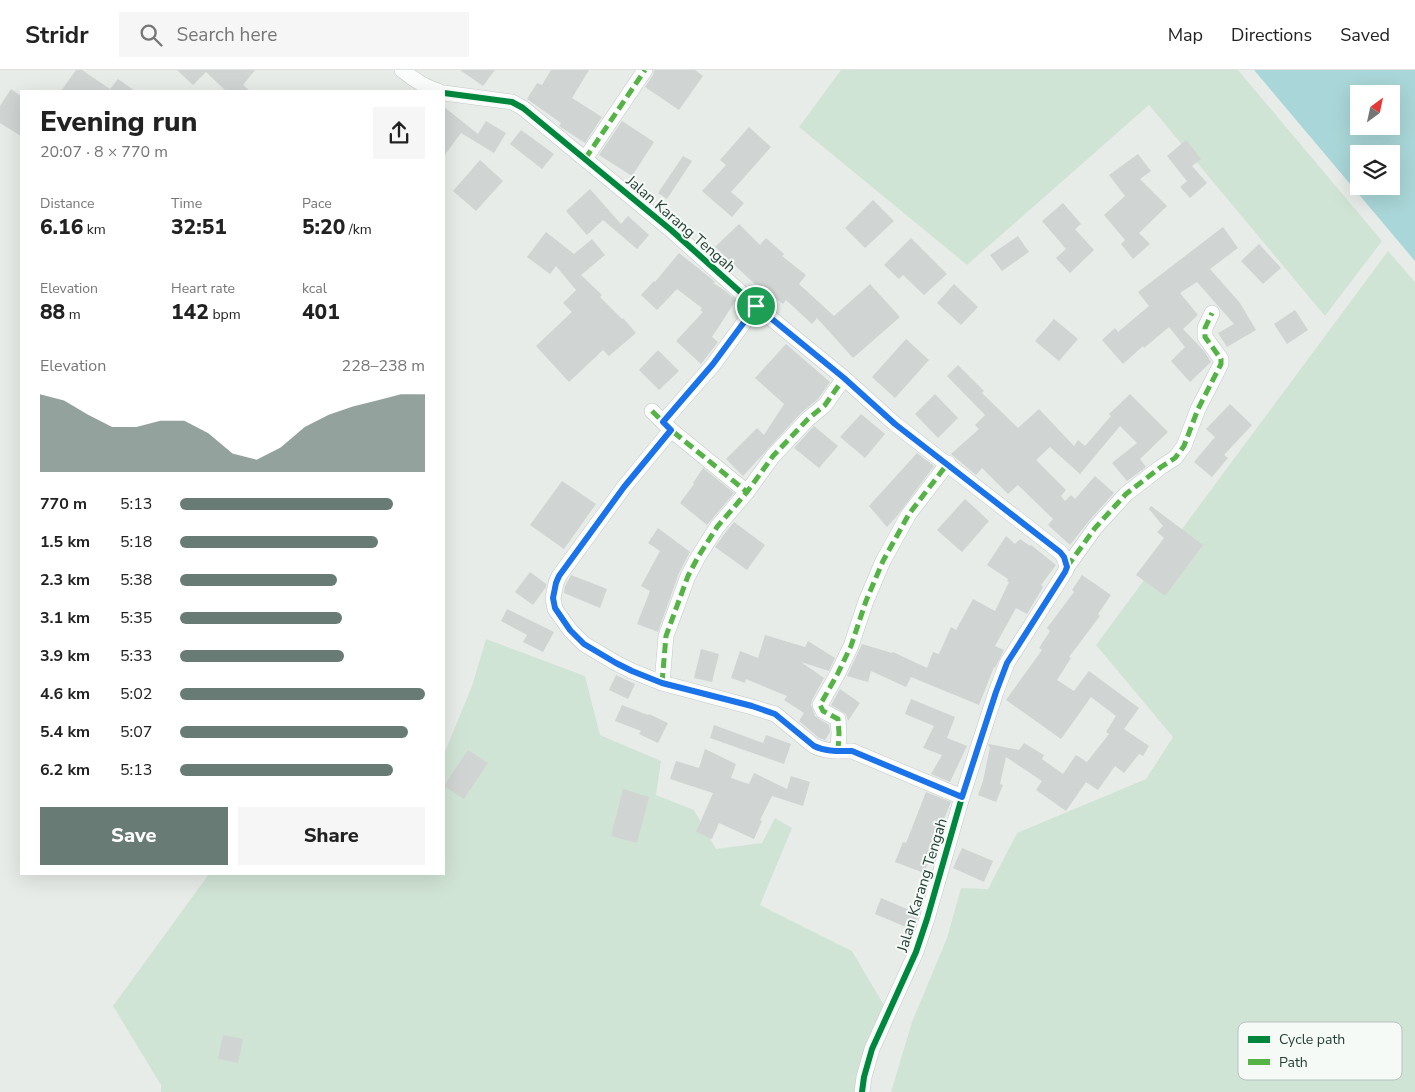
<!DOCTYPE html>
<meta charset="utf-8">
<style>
:root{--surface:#fff;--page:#f6f6f6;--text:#222;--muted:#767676;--line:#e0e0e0;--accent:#687c75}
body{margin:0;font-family:"Nunito Sans",sans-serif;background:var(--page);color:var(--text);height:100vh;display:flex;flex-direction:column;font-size:19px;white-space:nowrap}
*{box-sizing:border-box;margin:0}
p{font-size:16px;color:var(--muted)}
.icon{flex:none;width:28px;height:28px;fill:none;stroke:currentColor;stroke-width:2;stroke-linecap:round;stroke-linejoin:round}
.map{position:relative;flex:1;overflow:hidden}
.drawer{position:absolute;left:20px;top:20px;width:425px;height:785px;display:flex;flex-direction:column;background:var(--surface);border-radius:0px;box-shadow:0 5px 20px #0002}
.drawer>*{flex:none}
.needle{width:32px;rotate:33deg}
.controls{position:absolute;left:1350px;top:15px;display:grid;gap:10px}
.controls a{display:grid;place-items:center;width:50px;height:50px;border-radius:0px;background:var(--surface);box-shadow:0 5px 20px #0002;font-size:25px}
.pin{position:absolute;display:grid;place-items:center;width:42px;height:42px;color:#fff;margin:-21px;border:2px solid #fff;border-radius:50%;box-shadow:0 1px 5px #0007}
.round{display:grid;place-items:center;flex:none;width:52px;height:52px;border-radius:0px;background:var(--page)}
.summary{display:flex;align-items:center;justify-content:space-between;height:85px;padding:0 20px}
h1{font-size:28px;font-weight:800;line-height:38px}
.metrics{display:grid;grid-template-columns:repeat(3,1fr);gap:8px;height:85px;padding:5px 20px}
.metrics div{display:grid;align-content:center}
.metrics b{font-size:21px;font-weight:800}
.metrics small{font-size:14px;font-weight:400}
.metrics p{font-size:14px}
.chart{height:140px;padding:10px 20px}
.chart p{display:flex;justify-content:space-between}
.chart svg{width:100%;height:90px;margin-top:5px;fill:var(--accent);opacity:.7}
.primary-button{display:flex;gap:10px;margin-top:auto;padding:10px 20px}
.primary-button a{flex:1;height:58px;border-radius:0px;background:var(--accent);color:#fff;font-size:20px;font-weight:800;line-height:58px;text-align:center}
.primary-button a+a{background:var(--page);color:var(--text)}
ul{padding:0 20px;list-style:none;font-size:16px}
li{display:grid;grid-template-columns:80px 60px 1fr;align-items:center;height:38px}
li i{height:12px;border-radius:6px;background:var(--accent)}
header{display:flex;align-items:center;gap:30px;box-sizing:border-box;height:70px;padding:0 25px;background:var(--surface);border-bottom:1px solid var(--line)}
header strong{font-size:24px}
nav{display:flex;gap:28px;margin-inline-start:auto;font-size:18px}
.search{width:350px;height:45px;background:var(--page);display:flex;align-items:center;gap:12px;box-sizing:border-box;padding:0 18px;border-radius:0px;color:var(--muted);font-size:19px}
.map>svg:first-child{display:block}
</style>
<header>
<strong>Stridr</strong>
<div class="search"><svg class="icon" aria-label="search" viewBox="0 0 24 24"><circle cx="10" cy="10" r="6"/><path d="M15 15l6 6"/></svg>Search here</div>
<nav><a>Map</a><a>Directions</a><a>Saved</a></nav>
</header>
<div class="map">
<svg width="1415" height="1022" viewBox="0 0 1415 1022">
<rect width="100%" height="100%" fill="#e7ece9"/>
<!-- green -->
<g fill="#d0e4d5">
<polygon points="841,0 1238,0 1382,171 1325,246 1149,35 967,195 799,57"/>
<polygon points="1388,181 1415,212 1415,1022 891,1022 912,952 947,868 961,818 988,819 1017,763 1146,709 1173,667 1096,575"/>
<polygon points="486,569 585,606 600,665 661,691 656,725 694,740 716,779 762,773 775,748 792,758 760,835 852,881 885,937 861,1022 161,1022 161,1015 113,936 209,804 444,804 444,684 472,616"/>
</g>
<!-- water -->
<path fill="#a9d6d8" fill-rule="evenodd" d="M1254,0H1415V191ZM1359,24H1391V56H1359ZM1359,84H1391V116H1359Z"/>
<!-- building -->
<g fill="#d0d4d2">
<polygon points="76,0 82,0 110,19 118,9 135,21 61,21"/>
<polygon points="177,0 255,0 243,15 250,21 226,21 206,2 193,15"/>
<polygon points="460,0 495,0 483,16"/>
<polygon points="551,0 589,0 572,28 602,47 585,73 559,56 561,53 527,29 537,13 542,15"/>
<polygon points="654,0 695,0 703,6 679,40 645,17 653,5"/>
<polygon points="11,19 21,26 21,66 0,53 0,36"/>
<polygon points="444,37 478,64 486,51 506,63 494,83 461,63 444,86"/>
<polygon points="622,51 654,72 632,106 599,85"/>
<polygon points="749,57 771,77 731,122 744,133 732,147 702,121 726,95 720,90"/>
<polygon points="521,60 554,84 542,99 510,74"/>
<polygon points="1186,70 1201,89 1192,96 1207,113 1190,128 1180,117 1187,111 1167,86"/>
<polygon points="1138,84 1151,101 1140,109 1167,136 1139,163 1150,174 1133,189 1121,174 1125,170 1104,145 1125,126 1109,105"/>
<polygon points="683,86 692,91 667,129 658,123"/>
<polygon points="480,90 503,111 476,141 453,121"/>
<polygon points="590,119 621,154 628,146 649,165 637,179 603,150 587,165 566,141"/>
<polygon points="873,130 894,151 865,178 845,158"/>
<polygon points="1063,133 1081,154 1075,159 1094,180 1070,203 1056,188 1066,179 1042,151"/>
<polygon points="739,154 760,175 766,168 784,184 782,186 806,205 799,214 834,246 870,214 900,247 853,288 817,248 812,254 786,230 783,234 757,214 756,215 715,177"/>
<polygon points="1223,157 1238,178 1210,199 1240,233 1256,260 1227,277 1218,263 1234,254 1197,212 1180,223 1198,245 1183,259 1204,281 1211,292 1190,312 1171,291 1185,277 1169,257 1144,278 1143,276 1123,294 1102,270 1115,258 1118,262 1149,236 1138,222"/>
<polygon points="546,162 574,184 592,169 605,185 581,205 602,225 600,227 622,249 623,248 636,263 609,286 603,280 569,312 536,276 572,242 563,233 576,220 556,196 550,204 527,187"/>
<polygon points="1018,166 1029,182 1002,201 990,185"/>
<polygon points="911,168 947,204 924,225 903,205 899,209 884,195"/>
<polygon points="1259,174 1281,198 1263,214 1241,191"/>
<polygon points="679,183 713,210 715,212 713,213 724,220 736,230 712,267 718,272 701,294 676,271 703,242 700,240 702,238 677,219 657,240 641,225 654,211 655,212"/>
<polygon points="954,214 978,237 961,255 937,233"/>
<polygon points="1295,240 1308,260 1287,274 1274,254"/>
<polygon points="1054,249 1078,269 1059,291 1035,271"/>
<polygon points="906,269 929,290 895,328 872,307"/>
<polygon points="786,274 830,312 818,329 801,343 743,406 726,389 757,358 764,365 784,334 755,308"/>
<polygon points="658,280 679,301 659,320 639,300"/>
<polygon points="958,295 984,321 982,323 1018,358 1039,339 1074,376 1078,370 1085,376 1111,346 1109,344 1130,324 1168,362 1140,389 1146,397 1127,411 1112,393 1137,373 1120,356 1080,404 1050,377 1036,390 1066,420 1061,426 1065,431 1071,425 1075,429 1095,406 1114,423 1088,452 1070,475 1048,455 1053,449 1018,415 1008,424 982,398 976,405 951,384 979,359 975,355 985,345 947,306"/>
<polygon points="935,324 958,348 938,368 915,344"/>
<polygon points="1230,334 1252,355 1224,385 1228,388 1212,407 1194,392 1215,367 1206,359"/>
<polygon points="861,344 885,364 865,388 840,367"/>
<polygon points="814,356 838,376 819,398 794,378"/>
<polygon points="917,383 934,396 897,446 887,457 869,436"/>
<polygon points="703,398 734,423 707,455 680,433 694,414 693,413"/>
<polygon points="562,411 596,434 564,479 530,455"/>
<polygon points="965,429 989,451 962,482 937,460"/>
<polygon points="1151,436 1203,475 1165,526 1136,505 1164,468 1157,462 1163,456 1149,439"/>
<polygon points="734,452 765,475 747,500 715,477 725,463"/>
<polygon points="658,458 690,482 679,503 658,562 637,554 650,521 641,516 660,481 648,473"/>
<polygon points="1006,466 1015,474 1020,469 1030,476 1031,475 1056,495 1041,515 1043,517 1027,544 1016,538 995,576 1004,580 995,598 994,597 979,635 911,607 906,617 871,601 868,612 847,606 862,574 892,583 893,582 927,598 933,582 939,584 951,557 956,560 973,529 995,541 1009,512 1007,511 1008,509 987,495"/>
<polygon points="530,502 546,514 546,517 533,535 515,522"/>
<polygon points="571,505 607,519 600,538 564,523 565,516"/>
<polygon points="1082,505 1111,525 1098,544 1100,546 1069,587 1071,588 1057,610 1074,621 1089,601 1139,638 1124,659 1149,676 1143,686 1139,684 1124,703 1115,696 1098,720 1086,712 1066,741 1036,720 1042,711 1006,687 1000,714 1003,715 996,732 978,725 983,711 990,677 988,676 989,674 1019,680 1024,673 1044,685 1042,689 1063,704 1076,685 1087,692 1109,664 1106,662 1116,646 1091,627 1061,669 1006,630 1042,580 1039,578 1050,561 1047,558 1074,522 1072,520"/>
<polygon points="507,539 554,562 543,582 523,572 527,565 501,551"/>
<polygon points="765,565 805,577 808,571 835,588 829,601 801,592 824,608 812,630 811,635 815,646 819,649 829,655 830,662 825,670 819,668 799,651 804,643 784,630 787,626 746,609 745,613 731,608 740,581 758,588"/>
<polygon points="701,579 719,584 712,612 694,608"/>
<polygon points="616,605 635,614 628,629 609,620"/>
<polygon points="840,619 860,633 848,651 846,644 831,635"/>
<polygon points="911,629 955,647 947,668 967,676 950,712 931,704 942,685 923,678 934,656 905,644"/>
<polygon points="622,635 648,645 649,644 668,653 658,673 639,664 641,661 615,651"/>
<polygon points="714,655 763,673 766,665 791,674 784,694 710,668"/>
<polygon points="705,679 736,694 731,708 749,714 754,703 787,719 791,706 810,712 803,736 772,726 760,750 762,751 754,769 719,753 712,769 696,762 713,723 670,709 676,691 699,698"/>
<polygon points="468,680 488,693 464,729 444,716"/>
<polygon points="623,719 649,727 637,773 611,766"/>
<polygon points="926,722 951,732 930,783 932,784 924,803 895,792 903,772 906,773"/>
<polygon points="962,778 993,791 984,812 953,798"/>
<polygon points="881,828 919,844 913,860 875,844"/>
<polygon points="223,965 243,969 238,993 218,989"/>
</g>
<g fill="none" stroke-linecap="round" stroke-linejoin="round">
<defs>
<g id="street">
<path d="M402,0C413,9 424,17 438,21"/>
<polyline points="444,23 512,32 523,38 671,160 756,236 844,308 895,354 1060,482 1064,487 1067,497 1065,502 1007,593 996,622 962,727 927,849 916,882 872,979 864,1007 862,1022"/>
<polyline points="585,89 645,0"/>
<polyline points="652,341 671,360 747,422"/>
<polyline points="663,352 713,295 756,236"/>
<path d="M671,360L624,417L559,506L556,513L553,528L555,539L570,560L584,574L616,593L632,601L662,613L752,637L775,644L814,676C826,682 839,681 852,681L962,727"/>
<polyline points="1067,497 1095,458 1126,424 1161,397 1175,388 1184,376 1198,339 1221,294 1221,289 1205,267 1205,258 1212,243"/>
<polyline points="662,613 666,566 688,506 698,487 717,457 747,422 773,386 808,349 825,335 844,308"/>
<polyline points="838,681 839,663 838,649 823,641 820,635 837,605 851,576 866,531 883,491 909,444 948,393"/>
</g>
</defs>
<!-- street casing -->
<use href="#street" stroke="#c4c9c6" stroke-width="16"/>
<!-- street -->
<use href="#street" stroke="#fbfcfc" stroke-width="15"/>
<!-- quiet -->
<g stroke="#55b346" stroke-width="5" stroke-dasharray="10 5" stroke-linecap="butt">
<polyline points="585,89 645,0"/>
<polyline points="652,341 671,360 747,422"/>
<polyline points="663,352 713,295 756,236"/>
<polyline points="1067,497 1095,458 1126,424 1161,397 1175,388 1184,376 1198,339 1221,294 1221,289 1205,267 1205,258 1212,243"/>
<polyline points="662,613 666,566 688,506 698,487 717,457 747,422 773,386 808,349 825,335 844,308"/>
<polyline points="838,681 839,663 838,649 823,641 820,635 837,605 851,576 866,531 883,491 909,444 948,393"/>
</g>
<defs>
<g id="cycleway">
<polyline points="444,23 512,32 523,38 671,160 756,236 844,308 895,354 1060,482 1064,487 1067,497 1065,502 1007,593 996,622 962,727 927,849 916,882 872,979 864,1007 862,1022"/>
<path d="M671,360L624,417L559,506L556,513L553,528L555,539L570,560L584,574L616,593L632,601L662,613L752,637L775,644L814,676C826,682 839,681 852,681L962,727"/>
</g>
</defs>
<!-- cycleway casing -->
<use href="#cycleway" stroke="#f5faf7" stroke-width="9"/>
<!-- cycleway -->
<use href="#cycleway" stroke="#00873e" stroke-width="6"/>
</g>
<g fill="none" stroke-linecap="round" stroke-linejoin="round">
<defs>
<path id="route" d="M756,236L844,308L895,354L1060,482L1064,487L1067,497L1065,502L1007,593L996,622L962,727L852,681C839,681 826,682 814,676L775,644L752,636L662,613L632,601L616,593L584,574L570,560L555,538L553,528L556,513L559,506L624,417L671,360L663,352L713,294Z"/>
</defs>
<!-- route casing -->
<use href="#route" stroke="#fff" stroke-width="10"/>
<!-- route -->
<use href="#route" stroke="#1a73e8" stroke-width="6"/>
</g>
<g text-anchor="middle" stroke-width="4" stroke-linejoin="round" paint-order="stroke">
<!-- street labels -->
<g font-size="15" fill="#243f36" stroke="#f5faf7">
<text transform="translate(681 154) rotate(41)" y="5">Jalan Karang Tengah</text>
<text transform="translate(922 815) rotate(-73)" y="5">Jalan Karang Tengah</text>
</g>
</g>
<!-- legend -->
<rect x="1238" y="952" width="164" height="58" rx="8" fill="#f5faf7" stroke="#b6c2bd" stroke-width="1"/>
<rect x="1248" y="966" width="22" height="7" fill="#00873e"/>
<rect x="1248" y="989" width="22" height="6" fill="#55b346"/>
<g font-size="14" fill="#243f36">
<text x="1279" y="974">Cycle path</text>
<text x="1279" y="997">Path</text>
</g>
</svg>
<div class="controls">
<a><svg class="needle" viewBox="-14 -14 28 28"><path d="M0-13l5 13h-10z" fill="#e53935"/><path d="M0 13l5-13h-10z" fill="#767676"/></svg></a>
<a><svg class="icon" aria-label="layers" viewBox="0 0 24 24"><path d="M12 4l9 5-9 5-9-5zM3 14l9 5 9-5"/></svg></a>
</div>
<div class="pin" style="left:756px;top:236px;background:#1e9e55"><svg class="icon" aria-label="arrive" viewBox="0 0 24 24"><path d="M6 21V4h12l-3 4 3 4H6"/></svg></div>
<section class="drawer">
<div class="summary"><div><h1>Evening run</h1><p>20:07 · 8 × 770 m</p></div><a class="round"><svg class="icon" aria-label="share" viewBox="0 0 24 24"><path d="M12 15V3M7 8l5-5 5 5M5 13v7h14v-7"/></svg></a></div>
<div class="metrics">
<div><p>Distance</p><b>6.16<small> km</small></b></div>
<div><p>Time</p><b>32:51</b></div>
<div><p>Pace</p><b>5:20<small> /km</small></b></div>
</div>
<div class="metrics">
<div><p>Elevation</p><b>88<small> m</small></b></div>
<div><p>Heart rate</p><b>142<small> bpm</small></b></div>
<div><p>kcal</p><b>401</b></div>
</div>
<div class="chart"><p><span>Elevation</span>228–238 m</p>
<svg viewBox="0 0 160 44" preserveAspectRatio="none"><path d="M0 44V6L10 9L20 16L30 22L40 22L50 19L60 19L70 25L80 35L90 38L100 32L110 22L120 16L130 12L140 9L150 6L160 6V44z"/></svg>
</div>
<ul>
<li><b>770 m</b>5:13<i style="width:87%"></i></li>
<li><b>1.5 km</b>5:18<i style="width:81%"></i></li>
<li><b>2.3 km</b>5:38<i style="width:64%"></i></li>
<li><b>3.1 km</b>5:35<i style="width:66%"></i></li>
<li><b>3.9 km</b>5:33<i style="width:67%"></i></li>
<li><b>4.6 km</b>5:02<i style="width:100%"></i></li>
<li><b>5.4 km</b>5:07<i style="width:93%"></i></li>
<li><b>6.2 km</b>5:13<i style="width:87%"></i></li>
</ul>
<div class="primary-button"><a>Save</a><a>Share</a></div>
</section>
</div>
